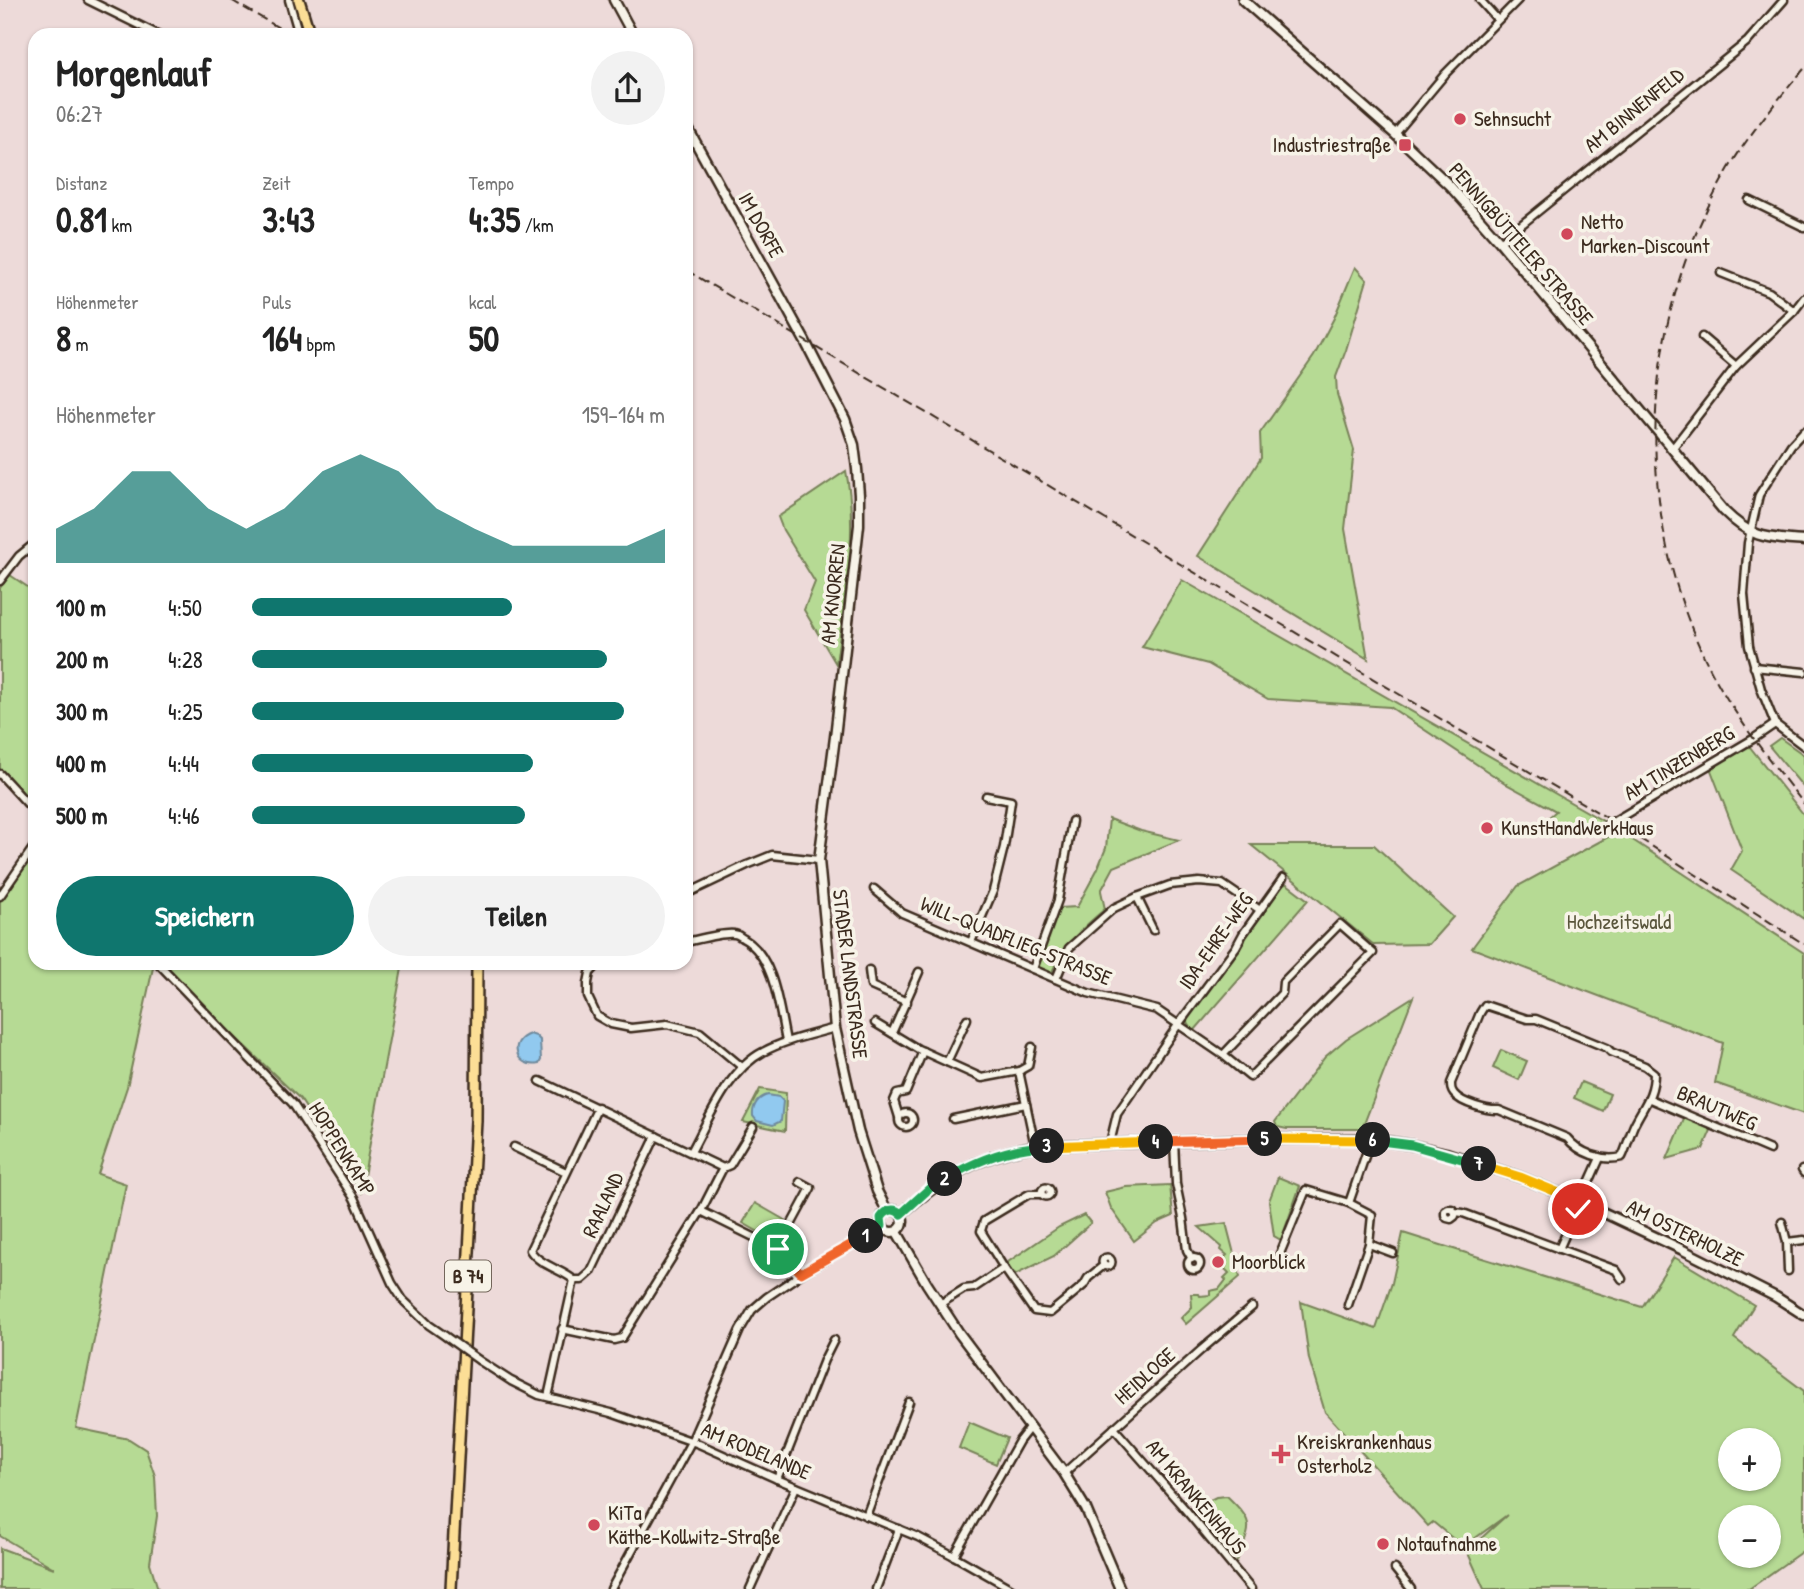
<!DOCTYPE html>
<html lang="de">
<meta charset="utf-8">
<style>
:root{--surface:#fff;--page:#f2f2f2;--text:#222;--muted:#767676;--accent:#0f766e}
body{margin:0;font-family:"Patrick Hand",sans-serif;background:var(--page);color:var(--text);height:100vh;display:flex;flex-direction:column;font-size:26px;white-space:nowrap}
*{box-sizing:border-box;margin:0}
p{font-size:23px;color:var(--muted)}
.icon{flex:none;width:38px;height:38px;fill:none;stroke:currentColor;stroke-width:2;stroke-linecap:round;stroke-linejoin:round}
.map{position:relative;flex:1;overflow:hidden}
.details{position:absolute;left:28px;top:28px;width:665px;height:942px;display:flex;flex-direction:column;background:var(--surface);border-radius:21px;box-shadow:0 2px 5px #0004}
.details>*{flex:none}
.fabs{position:absolute;left:1718px;top:1428px;display:grid;gap:14px}
.fabs a{display:grid;place-items:center;width:63px;height:63px;border-radius:50%;background:var(--surface);box-shadow:0 2px 5px #0004;font-size:35px}
.pin{position:absolute;display:grid;place-items:center;width:60px;height:60px;color:#fff;margin:-30px;border:4px solid #fff;border-radius:50%;box-shadow:0 2px 7px #0007}
.km{position:absolute;width:35px;height:35px;margin:-18px;border-radius:50%;background:#222;color:#fff;font-size:19px;line-height:35px;text-align:center}
.round{display:grid;place-items:center;flex:none;width:74px;height:74px;border-radius:37px;background:var(--page)}
.overview{display:flex;align-items:center;justify-content:space-between;height:119px;padding:0 28px}
h1{font-size:38px;font-weight:700;line-height:52px}
.metrics{display:grid;grid-template-columns:repeat(3,1fr);gap:10px;height:119px;padding:7px 28px}
.metrics div{display:grid;align-content:center}
.metrics b{font-size:35px;font-weight:700}
.metrics small{font-size:19px;font-weight:400}
.metrics p{font-size:19px}
.chart{height:196px;padding:14px 28px}
.chart p{display:flex;justify-content:space-between}
.chart svg{width:100%;height:126px;margin-top:7px;fill:var(--accent);opacity:.7}
.cta{display:flex;gap:14px;margin-top:auto;padding:14px 28px}
.cta a{flex:1;height:80px;border-radius:42px;background:var(--accent);color:#fff;font-size:28px;font-weight:700;line-height:80px;text-align:center}
.cta a+a{background:var(--page);color:var(--text)}
ul{padding:0 28px;list-style:none;font-size:23px}
li{display:grid;grid-template-columns:112px 84px 1fr;align-items:center;height:52px}
li i{height:18px;border-radius:9px;background:var(--accent)}
.map>svg:first-child{display:block}
</style>
<div class="map">
<svg width="1804" height="1589" viewBox="0 0 1804 1589">
<rect width="100%" height="100%" fill="#eddad9"/>
<filter id="ink" filterUnits="userSpaceOnUse"><feTurbulence type="fractalNoise" baseFrequency=".0143" numOctaves="2"/><feDisplacementMap in="SourceGraphic" scale="14" xChannelSelector="R" yChannelSelector="G"/><feConvolveMatrix kernelMatrix="1 2 1 2 8 2 1 2 1" color-interpolation-filters="sRGB"/></filter>
<g filter="url(#ink)">
<!-- green -->
<g fill="#b6da94" stroke="#788259" stroke-width="2" fill-rule="evenodd">
<polygon points="1355,267 1367,280 1346,350 1336,377 1337,394 1354,450 1345,529 1368,659 1198,556 1261,458 1260,433 1314,356 1334,318"/>
<path d="M846,471C859,534 844,601 836,664L804,610L815,582L783,530L778,517Z"/>
<polygon points="10,575 35,592 35,812 0,771 0,588"/>
<polygon points="1182,580 1603,821 1578,836 1548,818 1556,811 1508,785 1390,707 1268,699 1208,664 1142,647"/>
<polygon points="1780,738 1804,755 1804,788 1769,746"/>
<polygon points="1746,742 1804,815 1804,919 1731,870 1742,851 1709,765"/>
<path d="M1109,819L1141,831L1179,840L1114,867L1101,891L1105,909C1083,927 1063,946 1052,972H1049L1039,968V959L1058,908L1077,907L1097,870L1106,848Z"/>
<polygon points="1619,831 1804,953 1804,1114 1715,1083 1723,1043 1472,948 1518,886"/>
<polygon points="1251,845 1374,845 1453,917 1429,944 1374,945"/>
<polygon points="35,846 35,962 154,963 127,1087 98,1174 126,1184 76,1428 129,1439 146,1450 155,1476 157,1516 150,1563 158,1589 0,1589 0,1548 54,1568 0,1536 0,900"/>
<polygon points="1287,884 1308,900 1195,1030 1192,1030 1187,1022 1189,1015 1245,941 1244,937 1281,885"/>
<polygon points="158,963 403,963 361,1192 300,1099"/>
<polygon points="1413,997 1362,1129 1287,1129 1277,1127 1275,1122 1325,1057 1346,1039"/>
<polygon points="1501,1050 1527,1061 1519,1080 1493,1068"/>
<polygon points="1581,1082 1610,1094 1603,1111 1574,1098"/>
<polygon points="760,1089 786,1093 785,1131 743,1122"/>
<polygon points="1685,1117 1712,1128 1703,1149 1667,1159"/>
<polygon points="1278,1177 1300,1186 1281,1240 1274,1236 1269,1201"/>
<polygon points="1170,1185 1173,1216 1157,1223 1134,1241 1111,1208 1105,1192 1126,1187"/>
<polygon points="755,1203 790,1223 778,1243 743,1223"/>
<polygon points="1084,1215 1091,1223 1054,1256 1013,1276 1005,1264 1059,1227"/>
<polygon points="1226,1223 1240,1277 1186,1324 1181,1318 1192,1307 1191,1294 1199,1294 1200,1296 1210,1295 1210,1291 1219,1289 1226,1280 1224,1278 1229,1273 1224,1268 1226,1266 1223,1259 1227,1255 1221,1250 1222,1247 1199,1227"/>
<path d="M1403,1233L1479,1257L1642,1307L1674,1257L1754,1305L1734,1338L1804,1391V1550L1749,1589H1484L1467,1551L1507,1515L1463,1547L1433,1522L1428,1526L1325,1412L1309,1359L1301,1302L1376,1329L1392,1283ZM1769,1440V1479H1731V1440ZM1769,1517V1556H1731V1517Z"/>
<polygon points="969,1422 1007,1438 996,1464 959,1448"/>
<path d="M1227,1496C1256,1524 1251,1525 1237,1561L1195,1514L1198,1506L1216,1497Z"/>
</g>
<!-- water -->
<g fill="#91c9ef" stroke="#6f899b" stroke-width="2">
<path d="M530,1034L536,1036L540,1040L541,1060L539,1064C516,1069 507,1041 530,1034Z"/>
<path d="M768,1095L779,1097L783,1101L781,1121L773,1125L757,1121L753,1116C752,1105 759,1097 768,1095Z"/>
</g>
<g fill="none" stroke-linecap="round" stroke-linejoin="round">
<defs>
<g id="street">
<polyline points="88,0 159,35"/>
<polyline points="289,0 299,35"/>
<polyline points="1480,0 1497,19"/>
<polyline points="1395,134 1446,73 1518,0"/>
<polyline points="1749,200 1804,227"/>
<polyline points="1500,242 1748,41 1784,0"/>
<polyline points="1721,273 1769,292 1794,311"/>
<polyline points="1702,337 1736,366"/>
<polyline points="1804,431 1791,445 1759,495 1748,543 1744,594 1749,646 1761,689 1775,724 1804,746"/>
<polyline points="1672,449 1736,366 1794,311 1804,298"/>
<polyline points="0,581 19,556 35,543"/>
<polyline points="1754,667 1804,672"/>
<polyline points="0,774 35,812"/>
<polyline points="1599,830 1753,739 1775,724"/>
<polyline points="874,889 902,913 1088,993 1157,1010 1223,1055 1250,1077 1373,953 1340,924 1283,982 1282,993 1223,1055"/>
<polyline points="686,894 747,865 772,855 819,860"/>
<polyline points="0,896 35,845"/>
<polyline points="1137,897 1153,930"/>
<path d="M686,942C696,940 724,932 734,934C738,934 740,937 744,939C775,957 779,1009 786,1041"/>
<polyline points="971,942 993,891 1004,847 1011,801 986,796"/>
<polyline points="157,962 293,1104 354,1198 392,1283 403,1300 429,1325 445,1336"/>
<polyline points="600,962 590,973 588,983 588,997 597,1016 611,1024 631,1028 667,1024 700,1032 742,1067"/>
<polyline points="1033,969 1058,900 1072,821"/>
<polyline points="869,970 871,986 907,1002"/>
<polyline points="1056,979 1069,948 1114,908 1137,897 1170,885 1199,882 1222,884 1260,910"/>
<path d="M1485,1005L1527,1019H1536L1607,1048L1611,1052L1645,1066L1654,1073C1654,1096 1643,1106 1634,1125C1629,1136 1627,1147 1622,1157C1603,1162 1579,1153 1567,1138L1499,1110C1488,1111 1461,1103 1454,1094C1451,1090 1451,1088 1451,1083L1480,1013Z"/>
<polyline points="875,1023 918,1049 982,1078 1019,1071 1035,1146"/>
<polyline points="892,1033 919,972"/>
<polyline points="947,1062 967,1019"/>
<polyline points="1019,1071 1028,1066 1032,1047"/>
<polyline points="540,1081 723,1168 701,1211 622,1338 614,1340 562,1329"/>
<polyline points="1650,1099 1770,1150"/>
<circle cx="906" cy="1120" r="7"/>
<polyline points="899,1117 894,1101 897,1094 906,1092 923,1051"/>
<polyline points="953,1119 1026,1104"/>
<polyline points="1174,1141 1176,1184 1183,1218 1187,1250 1192,1259"/>
<polyline points="1110,1143 1117,1114 1178,1025 1236,947 1243,934 1283,878"/>
<polyline points="514,1147 566,1172"/>
<path d="M691,1152C709,1119 728,1070 763,1052C785,1040 811,1035 835,1028"/>
<polyline points="723,1168 730,1165 753,1127"/>
<polyline points="1802,1170 1804,1173"/>
<circle cx="1046" cy="1192" r="4.5"/>
<polyline points="1349,1203 1371,1139"/>
<polyline points="701,1211 778,1249 801,1274"/>
<polyline points="1455,1212 1452,1209 1448,1209 1445,1211 1445,1215 1447,1218 1451,1219 1455,1216 1455,1212 1463,1213 1616,1270 1622,1279"/>
<polyline points="1782,1222 1787,1242 1788,1271"/>
<polyline points="1787,1242 1804,1240"/>
<polyline points="1369,1244 1393,1253"/>
<polyline points="778,1249 811,1188 800,1182"/>
<polyline points="1559,1249 1600,1158"/>
<circle cx="1107" cy="1262" r="4.5"/>
<polyline points="1279,1258 1283,1258 1285,1260 1283,1266 1277,1264 1277,1261 1306,1190 1349,1203 1372,1215 1369,1244 1348,1305"/>
<circle cx="1194" cy="1264" r="6"/>
<polyline points="1004,1268 1034,1311 1050,1313 1084,1285 1088,1278 1104,1265"/>
<path d="M574,1280C561,1269 539,1265 530,1250L598,1107"/>
<polyline points="940,1304 964,1289 974,1288 1004,1268 981,1231 984,1221 1029,1194 1041,1194"/>
<polyline points="480,1361 511,1381 539,1395 611,1413 699,1444 777,1479 918,1537 954,1556 1012,1589"/>
<polyline points="548,1397 574,1280 582,1280 591,1272 656,1136"/>
<polyline points="1114,1428 1184,1508 1251,1589"/>
<polyline points="1064,1473 1201,1350 1252,1307"/>
<polyline points="777,1479 824,1360 834,1340"/>
<polyline points="866,1516 909,1402"/>
<polyline points="954,1556 1019,1441 1030,1427"/>
<polyline points="1395,1569 1411,1589"/>
<polyline points="611,1589 691,1442 740,1330 752,1310 767,1297 801,1274 882,1226"/>
<polyline points="750,1589 796,1487"/>
<polyline points="876,1589 899,1529"/>
</g>
<g id="secondary">
<polyline points="614,0 633,35"/>
<path d="M1243,0L1395,134L1450,186L1500,242L1724,511C1752,539 1767,538 1804,541"/>
<polyline points="686,125 805,341 845,419 854,445 857,469 859,495 859,525 835,737 819,860 835,1028 858,1131 877,1191 887,1211"/>
<circle cx="892" cy="1221" r="11"/>
<path d="M901,1214C945,1176 978,1156 1035,1146L1260,1139H1371L1412,1145L1446,1153L1520,1177L1581,1202L1683,1250L1776,1297L1804,1315"/>
<polyline points="897,1232 927,1284 959,1333 1064,1473 1086,1509 1120,1589"/>
</g>
<g id="primary">
<polyline points="299,0 310,35"/>
<polyline points="451,1589 476,1121 477,962"/>
</g>
</defs>
<!-- street casing -->
<use href="#street" stroke="#3b2a1e" stroke-width="11"/>
<!-- secondary casing -->
<use href="#secondary" stroke="#3b2a1e" stroke-width="13"/>
<!-- primary casing -->
<use href="#primary" stroke="#3b2a1e" stroke-width="14"/>
<!-- street -->
<use href="#street" stroke="#f7f3e8" stroke-width="6"/>
<!-- secondary -->
<use href="#secondary" stroke="#f7f3e8" stroke-width="8"/>
<!-- primary -->
<use href="#primary" stroke="#fcde96" stroke-width="9"/>
<!-- rail -->
<g stroke="#3b2a1e" stroke-width="2" stroke-dasharray="10 5" stroke-linecap="butt">
<polyline points="231,0 291,35"/>
<path d="M1804,69C1775,103 1747,136 1725,175C1637,327 1631,523 1715,678C1740,724 1772,763 1804,804"/>
<polyline points="686,270 1614,822 1804,944"/>
</g>
<defs>
<polyline id="street-bridge" points="445,1336 480,1361"/>
</defs>
<!-- street-bridge casing -->
<use href="#street-bridge" stroke="#3b2a1e" stroke-width="11" stroke-linecap="butt"/>
<!-- street-bridge -->
<use href="#street-bridge" stroke="#f7f3e8" stroke-width="6"/>
</g>
</g>
<g fill="none" stroke-linecap="round" stroke-linejoin="round" filter="url(#ink)">
<defs>
<polyline id="split-1" points="778,1249 801,1273 866,1236"/>
<path id="split-2" d="M866,1236L882,1226L881,1218C886,1210 894,1207 901,1214L930,1188L945,1179"/>
<path id="split-3" d="M945,1179C977,1160 1010,1147 1047,1146"/>
<polyline id="split-4" points="1047,1146 1156,1142"/>
<polyline id="split-5" points="1156,1142 1265,1139"/>
<polyline id="split-6" points="1265,1139 1373,1140"/>
<polyline id="split-7" points="1373,1140 1412,1145 1479,1164"/>
<polyline id="split-8" points="1479,1164 1520,1177 1581,1202 1578,1209"/>
</defs>
<!-- split-1 casing -->
<use href="#split-1" stroke="#fff" stroke-width="14"/>
<!-- split-2 casing -->
<use href="#split-2" stroke="#fff" stroke-width="14"/>
<!-- split-3 casing -->
<use href="#split-3" stroke="#fff" stroke-width="14"/>
<!-- split-4 casing -->
<use href="#split-4" stroke="#fff" stroke-width="14"/>
<!-- split-5 casing -->
<use href="#split-5" stroke="#fff" stroke-width="14"/>
<!-- split-6 casing -->
<use href="#split-6" stroke="#fff" stroke-width="14"/>
<!-- split-7 casing -->
<use href="#split-7" stroke="#fff" stroke-width="14"/>
<!-- split-8 casing -->
<use href="#split-8" stroke="#fff" stroke-width="14"/>
<!-- split-1 -->
<use href="#split-1" stroke="#f0652b" stroke-width="9"/>
<!-- split-2 -->
<use href="#split-2" stroke="#22a559" stroke-width="9"/>
<!-- split-3 -->
<use href="#split-3" stroke="#22a559" stroke-width="9"/>
<!-- split-4 -->
<use href="#split-4" stroke="#f5b400" stroke-width="9"/>
<!-- split-5 -->
<use href="#split-5" stroke="#f0652b" stroke-width="9"/>
<!-- split-6 -->
<use href="#split-6" stroke="#f5b400" stroke-width="9"/>
<!-- split-7 -->
<use href="#split-7" stroke="#22a559" stroke-width="9"/>
<!-- split-8 -->
<use href="#split-8" stroke="#f5b400" stroke-width="9"/>
</g>
<!-- markers -->
<g fill="#d1495b" stroke="#f7f3e8" stroke-width="2.5">
<circle cx="1460" cy="119" r="7"/>
<rect x="1398" y="138" width="14" height="14" rx="3.5"/>
<circle cx="1567" cy="234" r="7"/>
<circle cx="1487" cy="828" r="7"/>
<circle cx="1218" cy="1262" r="7"/>
<path d="M1277.5 1443.5h7v7h7v7h-7v7h-7v-7h-7v-7h7z"/>
<circle cx="594" cy="1525" r="7"/>
<circle cx="1383" cy="1544" r="7"/>
</g>
<g text-anchor="middle" stroke-width="7" stroke-linejoin="round" paint-order="stroke">
<!-- shield labels -->
<rect fill="#f7f3e8" stroke="#73665b" stroke-width="2" x="445" y="1260.5" width="46" height="31" rx="5"/>
<g font-size="19" font-weight="bold" fill="#3b2a1e">
<text x="468" y="1283">B 74</text>
</g>
<!-- street labels -->
<g font-size="21" fill="#3b2a1e" stroke="#f7f3e8">
<text transform="translate(1634 110) rotate(-39)" y="7">AM BINNENFELD</text>
<text transform="translate(761 225) rotate(61)" y="7">IM DORFE</text>
<text transform="translate(1521 244) rotate(49)" y="7">PENNIGBÜTTELER STRASSE</text>
<text transform="translate(833 594) rotate(-84)" y="7">AM KNORREN</text>
<text transform="translate(1679 763) rotate(-31)" y="7">AM TINZENBERG</text>
<text transform="translate(1016 941) rotate(22)" y="7">WILL-QUADFLIEG-STRASSE</text>
<text transform="translate(1216 941) rotate(-55)" y="7">IDA-EHRE-WEG</text>
<text transform="translate(850 974) rotate(83)" y="7">STADER LANDSTRASSE</text>
<text transform="translate(1717 1108) rotate(23)" y="7">BRAUTWEG</text>
<text transform="translate(342 1149) rotate(58)" y="7">HOPPENKAMP</text>
<text transform="translate(603 1205) rotate(-65)" y="7">RAALAND</text>
<text transform="translate(1685 1233) rotate(26)" y="7">AM OSTERHOLZE</text>
<text transform="translate(1145 1376) rotate(-42)" y="7">HEIDLOGE</text>
<text transform="translate(756 1451) rotate(23)" y="7">AM RODELANDE</text>
<text transform="translate(1196 1497) rotate(50)" y="7">AM KRANKENHAUS</text>
</g>
<!-- poi labels -->
<g font-size="21" fill="#3b2a1e" stroke="#f7f3e8" text-anchor="start">
<text x="1474" y="126">Sehnsucht</text>
<text x="1391" y="152" text-anchor="end">Industriestraße</text>
<text x="1581" y="229">Netto<tspan x="1581" dy="24">Marken-Discount</tspan></text>
<text x="1501" y="835">KunstHandWerkHaus</text>
<text x="1232" y="1269">Moorblick</text>
<text x="1297" y="1449">Kreiskrankenhaus<tspan x="1297" dy="24">Osterholz</tspan></text>
<text x="608" y="1520">KiTa<tspan x="608" dy="24">Käthe-Kollwitz-Straße</tspan></text>
<text x="1397" y="1551">Notaufnahme</text>
</g>
<!-- park labels -->
<g font-size="21" fill="#5a563c" stroke="#f7f3e8">
<text x="1619" y="929">Hochzeitswald</text>
</g>
</g>
</svg>
<div class="fabs">
<a>+</a>
<a>−</a>
</div>
<div class="pin" style="left:778px;top:1249px;background:#1e9e55"><svg class="icon" aria-label="arrive" viewBox="0 0 24 24"><path d="M6 21V4h12l-3 4 3 4H6"/></svg></div>
<div class="pin" style="left:1578px;top:1209px;background:#d93025"><svg class="icon" aria-label="check" viewBox="0 0 24 24"><path d="M5 12l5 5 9-10"/></svg></div>
<b class="km" style="left:866px;top:1236px">1</b>
<b class="km" style="left:945px;top:1179px">2</b>
<b class="km" style="left:1047px;top:1146px">3</b>
<b class="km" style="left:1156px;top:1142px">4</b>
<b class="km" style="left:1265px;top:1139px">5</b>
<b class="km" style="left:1373px;top:1140px">6</b>
<b class="km" style="left:1479px;top:1164px">7</b>
<section class="details">
<div class="overview"><div><h1>Morgenlauf</h1><p>06:27</p></div><a class="round"><svg class="icon" aria-label="share" viewBox="0 0 24 24"><path d="M12 15V3M7 8l5-5 5 5M5 13v7h14v-7"/></svg></a></div>
<div class="metrics">
<div><p>Distanz</p><b>0.81<small> km</small></b></div>
<div><p>Zeit</p><b>3:43</b></div>
<div><p>Tempo</p><b>4:35<small> /km</small></b></div>
</div>
<div class="metrics">
<div><p>Höhenmeter</p><b>8<small> m</small></b></div>
<div><p>Puls</p><b>164<small> bpm</small></b></div>
<div><p>kcal</p><b>50</b></div>
</div>
<div class="chart"><p><span>Höhenmeter</span>159–164 m</p>
<svg viewBox="0 0 160 44" preserveAspectRatio="none"><path d="M0 44V32L10 25L20 12L30 12L40 25L50 32L60 25L70 12L80 6L90 12L100 25L110 32L120 38L130 38L140 38L150 38L160 32V44z"/></svg>
</div>
<ul>
<li><b>100 m</b>4:50<i style="width:63%"></i></li>
<li><b>200 m</b>4:28<i style="width:86%"></i></li>
<li><b>300 m</b>4:25<i style="width:90%"></i></li>
<li><b>400 m</b>4:44<i style="width:68%"></i></li>
<li><b>500 m</b>4:46<i style="width:66%"></i></li>
</ul>
<div class="cta"><a>Speichern</a><a>Teilen</a></div>
</section>
</div>
